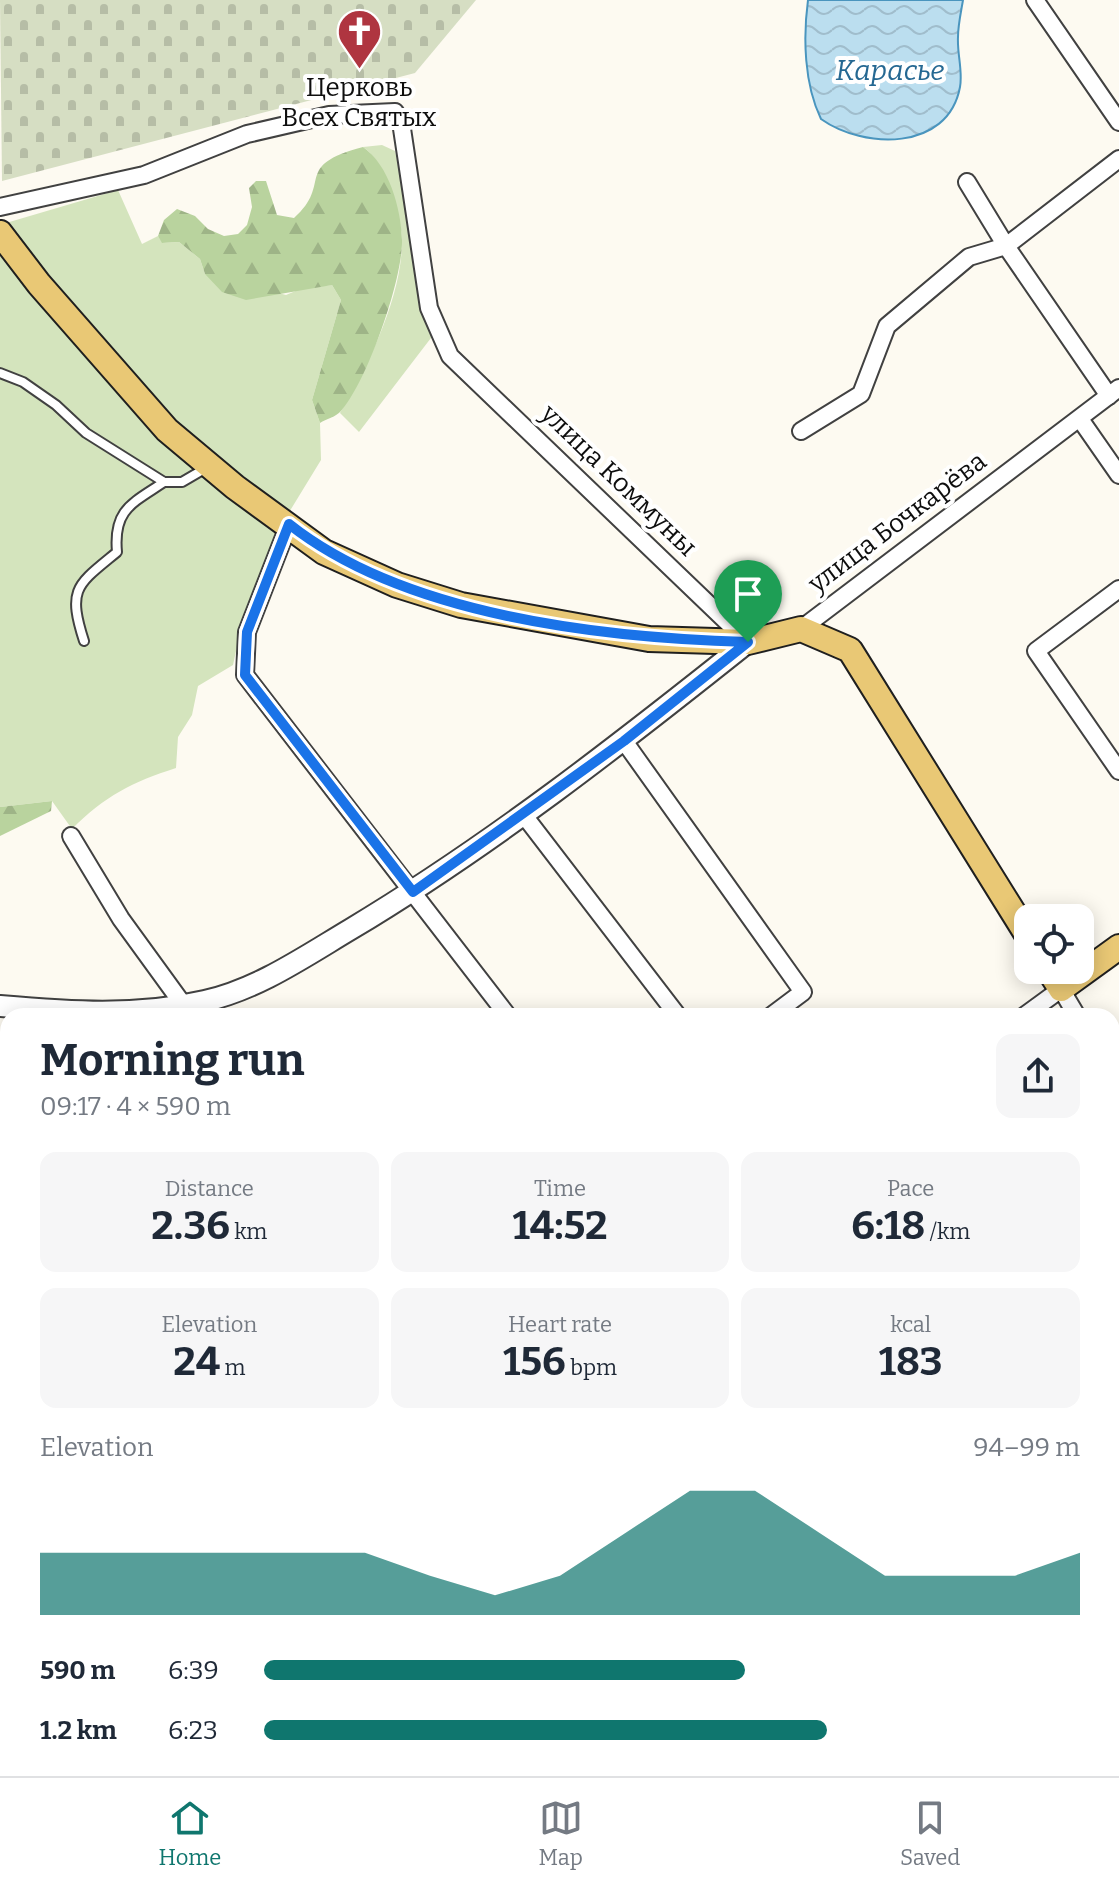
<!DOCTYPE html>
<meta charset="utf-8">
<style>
:root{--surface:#fff;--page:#f6f6f7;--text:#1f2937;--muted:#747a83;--line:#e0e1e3;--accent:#0f766e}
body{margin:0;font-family:Bitter,serif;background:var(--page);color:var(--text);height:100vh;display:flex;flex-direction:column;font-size:30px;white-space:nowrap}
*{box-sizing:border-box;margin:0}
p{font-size:26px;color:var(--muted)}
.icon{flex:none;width:44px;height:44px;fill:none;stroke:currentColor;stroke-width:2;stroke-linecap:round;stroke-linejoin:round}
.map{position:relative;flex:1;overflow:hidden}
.drawer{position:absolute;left:0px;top:1008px;width:1120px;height:768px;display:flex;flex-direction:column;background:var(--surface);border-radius:24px 24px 0 0;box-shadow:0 4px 20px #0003}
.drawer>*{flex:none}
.tools{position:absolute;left:1014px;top:904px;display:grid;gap:16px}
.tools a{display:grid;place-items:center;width:80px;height:80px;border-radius:16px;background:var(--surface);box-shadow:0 4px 20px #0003;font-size:40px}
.pin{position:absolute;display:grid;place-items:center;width:68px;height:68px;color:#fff;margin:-82px -34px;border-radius:50% 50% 50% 0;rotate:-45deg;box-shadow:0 0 8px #0007}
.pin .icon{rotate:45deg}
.round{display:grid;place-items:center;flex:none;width:84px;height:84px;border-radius:16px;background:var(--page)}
.overview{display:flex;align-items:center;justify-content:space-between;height:136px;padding:0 40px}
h1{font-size:44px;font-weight:700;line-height:60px}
.stats{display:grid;grid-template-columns:repeat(3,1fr);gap:12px;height:136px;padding:8px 40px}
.stats div{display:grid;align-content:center;border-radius:16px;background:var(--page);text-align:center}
.stats b{font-size:40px;font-weight:700}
.stats small{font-size:22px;font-weight:400}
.stats p{font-size:22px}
.chart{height:224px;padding:16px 40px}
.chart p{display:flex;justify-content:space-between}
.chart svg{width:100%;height:144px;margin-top:8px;fill:var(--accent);opacity:.7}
ul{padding:0 40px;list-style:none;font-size:26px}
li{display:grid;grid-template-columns:128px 96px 1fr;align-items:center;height:60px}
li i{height:20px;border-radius:10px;background:var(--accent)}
.tabs{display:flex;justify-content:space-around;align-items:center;height:112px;border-top:2px solid var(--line);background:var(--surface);font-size:22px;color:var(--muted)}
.tabs a{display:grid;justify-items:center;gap:4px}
.tabs .current{color:var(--accent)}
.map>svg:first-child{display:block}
</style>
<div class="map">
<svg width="1119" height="1776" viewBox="0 0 1119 1776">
<defs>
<pattern id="forest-firs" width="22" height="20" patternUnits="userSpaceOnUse" patternTransform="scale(2)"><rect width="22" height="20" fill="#b9d39e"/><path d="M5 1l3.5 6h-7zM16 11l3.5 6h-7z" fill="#9eb487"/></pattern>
<pattern id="cemetery-stones" width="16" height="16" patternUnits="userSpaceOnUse" patternTransform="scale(2)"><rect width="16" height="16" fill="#d6dec3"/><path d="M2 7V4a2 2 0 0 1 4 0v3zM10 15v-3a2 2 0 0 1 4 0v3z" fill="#b6bda6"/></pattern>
<pattern id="water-waves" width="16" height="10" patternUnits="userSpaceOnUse" patternTransform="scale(2)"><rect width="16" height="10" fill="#bbdeef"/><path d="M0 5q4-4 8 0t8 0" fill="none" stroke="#a0bdcc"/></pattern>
</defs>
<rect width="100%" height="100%" fill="#fdfaf1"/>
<!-- grass -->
<g fill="#d4e4bd">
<path d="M382,145L395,151L434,334L359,432L340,413C368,366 402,297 402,241C402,223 394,204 388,188C381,171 378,157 363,147Z"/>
<polygon points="118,190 142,244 158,236 163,243 179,242 200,259 205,274 286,295 305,287 332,285 341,300 312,400 320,423 321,460 288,514 172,428 92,339 6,223"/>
<path d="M0,244L278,531L242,623L233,665L198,686L192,715L178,737L176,768C132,782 105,796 72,829L52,801L0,807Z"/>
<polygon points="922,1768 1022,1768 992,1776 915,1776"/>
</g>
<!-- forest -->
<g fill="url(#forest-firs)">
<path d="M363,147C389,165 401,208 402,240C403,279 367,382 341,411C336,417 326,419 320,423L312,400L341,300L332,285L246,300L222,292L205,274L200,259L179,242L162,243L158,236L164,220L177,209L195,216L208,229L224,236L238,234L247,225L252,207L249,188L256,181H266L277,215L294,218C334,183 291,166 363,147Z"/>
<polygon points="52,801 51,811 0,836 0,807"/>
<polygon points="832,1768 922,1768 915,1776 829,1776"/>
</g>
<!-- cemetery -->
<polygon fill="url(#cemetery-stones)" points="0,0 476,0 415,73 2,181"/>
<!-- water -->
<g fill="url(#water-waves)" stroke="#4a95be" stroke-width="2">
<path d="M808,0H963C961,12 958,25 958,37C957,54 963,71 960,87C948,152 863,149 821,119C804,84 803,37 808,0Z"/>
<polygon points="1112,1322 1119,1322 1119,1535 1112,1536"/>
<polygon points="647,1768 814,1768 814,1776 645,1776"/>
</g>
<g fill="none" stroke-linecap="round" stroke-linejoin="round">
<defs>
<g id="service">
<polyline points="0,373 23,382 56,405 86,433 164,482 182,482 206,468"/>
<path d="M84,641C67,588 77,585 117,552C113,509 133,503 164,482"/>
<polyline points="1106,1776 1119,1768"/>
</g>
<g id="minor">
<polyline points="1035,0 1119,122"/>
<polyline points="967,182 1006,246 1109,396"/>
<polyline points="0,207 144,175 247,134 329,115 395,112 401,122 429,308 450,356 748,642"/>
<polyline points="1080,419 1119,475"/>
<polyline points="801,431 861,394 887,326 969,257 1006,246 1119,159"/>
<polyline points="289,524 247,632 245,675 508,1016"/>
<polyline points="1119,589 1036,651 1119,771"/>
<polyline points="801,629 1119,388"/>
<polyline points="624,741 803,992 771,1016"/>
<polyline points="523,814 678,1016"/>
<polyline points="71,836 121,919 182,1003"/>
<polyline points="1024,1016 1061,989 1077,1016"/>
<polyline points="1112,1075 1119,1087"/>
<polyline points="0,1194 8,1190"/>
<polyline points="0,1371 8,1366"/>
<polyline points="0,1670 8,1682"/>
<polyline points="541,1768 548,1776"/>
<polyline points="1083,1768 1087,1776"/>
<polyline points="20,1775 25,1768"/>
<polyline points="257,1776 273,1768"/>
<polyline points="408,1776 416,1768"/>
</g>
<path id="tertiary" d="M0,1006C69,1012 136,1017 205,1001C258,989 304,957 351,929C491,845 620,744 748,642"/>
<g id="primary">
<polyline points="0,233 39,284 167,430 235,487 324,552 397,585 461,605 649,639 748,642 801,629 850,650 1028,936"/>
<polyline points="1049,970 1061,989 1119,947"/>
</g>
</defs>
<!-- service casing -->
<use href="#service" stroke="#414141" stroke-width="12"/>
<!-- minor casing -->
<use href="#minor" stroke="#414141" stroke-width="20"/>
<!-- tertiary casing -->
<use href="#tertiary" stroke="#414141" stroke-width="24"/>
<!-- primary casing -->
<use href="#primary" stroke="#1f1f1f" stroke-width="28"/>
<!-- service -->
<use href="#service" stroke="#fff" stroke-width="8"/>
<!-- minor -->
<use href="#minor" stroke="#fff" stroke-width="16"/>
<!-- tertiary -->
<use href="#tertiary" stroke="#fff" stroke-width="20"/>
<!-- primary -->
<use href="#primary" stroke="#e9c875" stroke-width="24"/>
</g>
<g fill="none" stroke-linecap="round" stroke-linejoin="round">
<defs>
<path id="route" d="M289,524C405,616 603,638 748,642L624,741L413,892L245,675L247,632Z"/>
</defs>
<!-- route casing -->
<use href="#route" stroke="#fff" stroke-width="16"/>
<!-- route -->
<use href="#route" stroke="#1a73e8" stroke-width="10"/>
</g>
<!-- icons -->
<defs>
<symbol id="church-pin" viewBox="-11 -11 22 30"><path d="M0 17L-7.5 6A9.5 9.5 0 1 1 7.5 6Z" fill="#af3540" stroke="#fff"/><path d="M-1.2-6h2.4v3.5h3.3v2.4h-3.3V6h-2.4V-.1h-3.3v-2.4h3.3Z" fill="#fff"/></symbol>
</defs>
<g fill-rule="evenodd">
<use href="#church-pin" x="334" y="6" width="51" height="69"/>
</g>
<g text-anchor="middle" stroke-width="8" stroke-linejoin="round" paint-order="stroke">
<!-- poi labels -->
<g font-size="26" fill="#0e0e0e" stroke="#fff">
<text x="359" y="96">Церковь<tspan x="359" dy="30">Всех Святых</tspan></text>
</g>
<!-- street labels -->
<g font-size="26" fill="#0e0e0e" stroke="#fff">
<text transform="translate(619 480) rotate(44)" y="9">улица Коммуны</text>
<text transform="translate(897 522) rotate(-37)" y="9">улица Бочкарёва</text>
</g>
<!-- water labels -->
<g font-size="28" font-style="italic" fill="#256892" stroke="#fff">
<text x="890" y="80">Карасье</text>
</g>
</g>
</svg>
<div class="tools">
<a><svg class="icon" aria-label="locate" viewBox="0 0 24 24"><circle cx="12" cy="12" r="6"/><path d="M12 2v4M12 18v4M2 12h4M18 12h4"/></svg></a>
</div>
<div class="pin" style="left:748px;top:642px;background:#1e9e55"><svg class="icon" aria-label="arrive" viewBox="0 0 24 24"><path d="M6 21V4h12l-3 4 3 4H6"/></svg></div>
<section class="drawer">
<div class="overview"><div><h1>Morning run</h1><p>09:17 · 4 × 590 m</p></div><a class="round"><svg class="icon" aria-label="share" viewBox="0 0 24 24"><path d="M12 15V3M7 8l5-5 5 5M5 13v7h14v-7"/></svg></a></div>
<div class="stats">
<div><p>Distance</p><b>2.36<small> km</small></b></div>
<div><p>Time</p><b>14:52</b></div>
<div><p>Pace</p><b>6:18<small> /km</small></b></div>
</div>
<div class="stats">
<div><p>Elevation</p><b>24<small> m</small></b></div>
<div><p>Heart rate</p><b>156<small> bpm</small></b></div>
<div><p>kcal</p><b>183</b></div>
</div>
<div class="chart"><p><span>Elevation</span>94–99 m</p>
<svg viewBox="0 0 160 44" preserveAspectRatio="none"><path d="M0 44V25L10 25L20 25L30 25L40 25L50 25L60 32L70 38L80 32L90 19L100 6L110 6L120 19L130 32L140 32L150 32L160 25V44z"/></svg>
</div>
<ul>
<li><b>590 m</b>6:39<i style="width:59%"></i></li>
<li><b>1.2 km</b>6:23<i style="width:69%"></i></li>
</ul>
</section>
</div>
<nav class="tabs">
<a class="current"><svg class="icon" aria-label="home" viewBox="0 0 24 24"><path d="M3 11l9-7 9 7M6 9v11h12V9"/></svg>Home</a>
<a><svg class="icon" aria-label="map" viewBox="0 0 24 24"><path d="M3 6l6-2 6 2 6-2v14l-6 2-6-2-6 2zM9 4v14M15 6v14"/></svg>Map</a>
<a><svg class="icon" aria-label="saved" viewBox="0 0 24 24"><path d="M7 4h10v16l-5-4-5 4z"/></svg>Saved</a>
</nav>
